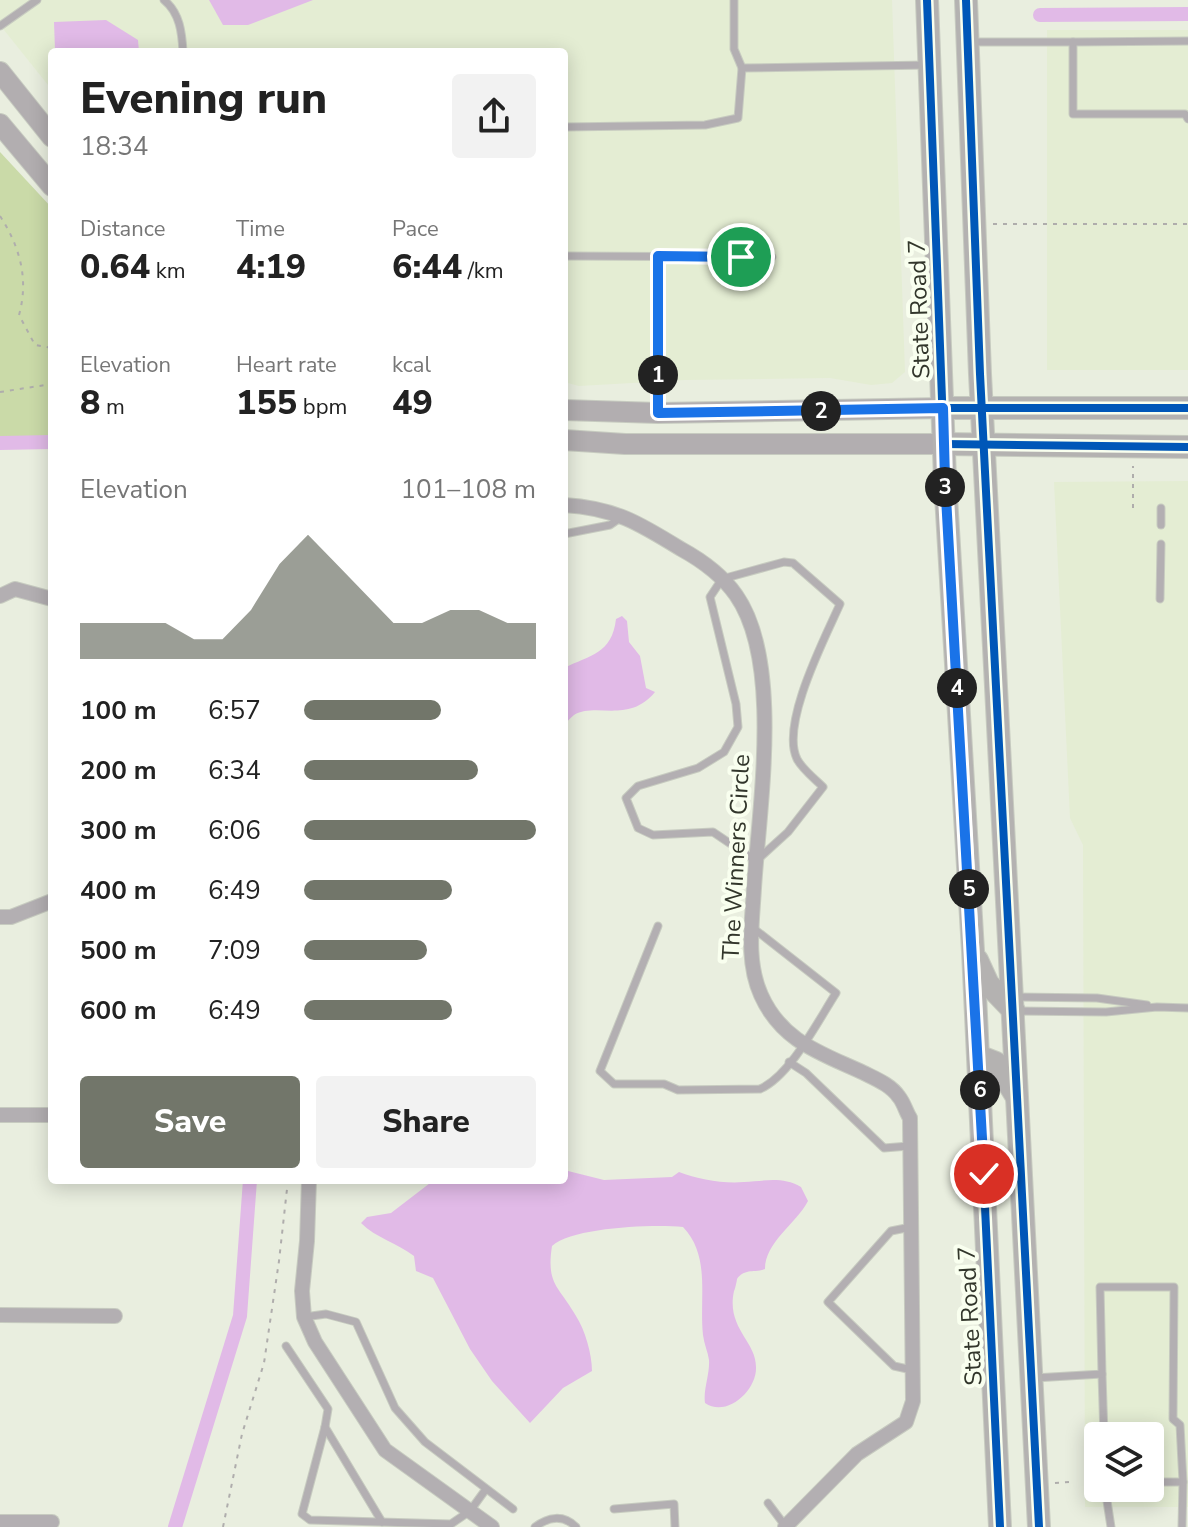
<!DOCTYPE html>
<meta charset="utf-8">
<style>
:root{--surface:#fff;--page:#f2f2f2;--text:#222;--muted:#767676;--accent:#72766a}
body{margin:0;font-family:"Nunito Sans",sans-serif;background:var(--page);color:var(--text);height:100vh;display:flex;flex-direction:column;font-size:30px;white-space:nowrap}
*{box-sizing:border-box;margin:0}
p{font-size:26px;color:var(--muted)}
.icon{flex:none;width:44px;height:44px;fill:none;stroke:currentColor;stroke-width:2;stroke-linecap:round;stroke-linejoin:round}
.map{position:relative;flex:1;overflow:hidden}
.details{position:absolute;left:48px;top:48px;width:520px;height:1136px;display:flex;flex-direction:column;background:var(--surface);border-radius:8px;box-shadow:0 4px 20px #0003}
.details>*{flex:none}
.fabs{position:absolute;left:1084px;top:1422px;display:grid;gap:16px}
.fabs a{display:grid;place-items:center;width:80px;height:80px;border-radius:8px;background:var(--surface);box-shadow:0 4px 20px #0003;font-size:40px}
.pin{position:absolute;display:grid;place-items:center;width:68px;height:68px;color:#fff;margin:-34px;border:4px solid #fff;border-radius:50%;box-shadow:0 2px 8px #0007}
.km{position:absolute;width:40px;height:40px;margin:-20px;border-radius:50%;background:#222;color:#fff;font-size:22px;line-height:40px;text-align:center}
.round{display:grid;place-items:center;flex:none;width:84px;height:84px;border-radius:8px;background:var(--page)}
.headline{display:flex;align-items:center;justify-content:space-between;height:136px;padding:0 32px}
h1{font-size:44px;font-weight:800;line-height:60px}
.stats{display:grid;grid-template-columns:repeat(3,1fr);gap:12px;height:136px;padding:8px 32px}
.stats div{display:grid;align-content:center}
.stats b{font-size:34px;font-weight:800}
.stats small{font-size:22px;font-weight:400}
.stats p{font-size:22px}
.chart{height:224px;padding:16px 32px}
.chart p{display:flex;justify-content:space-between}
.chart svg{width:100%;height:144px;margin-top:8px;fill:var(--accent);opacity:.7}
.cta{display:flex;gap:16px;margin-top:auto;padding:16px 32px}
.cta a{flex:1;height:92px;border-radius:8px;background:var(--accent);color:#fff;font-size:32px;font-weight:800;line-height:92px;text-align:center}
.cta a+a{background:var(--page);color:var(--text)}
ul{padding:0 32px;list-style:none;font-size:26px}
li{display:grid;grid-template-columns:128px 96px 1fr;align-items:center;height:60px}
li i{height:20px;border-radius:10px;background:var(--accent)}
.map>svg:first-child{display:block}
</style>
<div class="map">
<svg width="1188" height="1527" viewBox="0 0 1188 1527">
<rect width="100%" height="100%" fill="#e9eedf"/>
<!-- built -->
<g fill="#e4edd3" fill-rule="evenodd">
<polygon points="0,0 892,0 905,372 892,383 871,385 830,378 685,380 579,386 564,382 564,52 52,52 52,90 0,25"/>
<rect x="1047" y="30" width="141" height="340"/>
<path d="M1188,481V1507H1085L1083,845L1070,818L1054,482ZM1098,1436H1150V1488H1098Z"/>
</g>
<!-- green -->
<polygon fill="#cadaa8" points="0,152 52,208 52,442 0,443"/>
<!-- water -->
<g fill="#e1bae7">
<polygon points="209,0 313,0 248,25 223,25"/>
<polygon points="106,20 138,40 139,52 57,52 55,50 54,22"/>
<path d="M622,616L627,621L629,642L640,656L646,688L655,692C629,724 596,702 574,715C570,718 567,722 564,725V668C590,655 612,654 616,619Z"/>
<path d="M564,1170L604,1180L672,1177L679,1172C698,1179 723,1184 744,1182C765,1181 782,1176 801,1187L808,1201C796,1224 765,1242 765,1269C756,1273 744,1268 737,1279C737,1280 735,1290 734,1291C726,1328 756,1341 756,1367C757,1390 727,1418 705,1403C703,1390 710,1374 709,1360C708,1352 704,1344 703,1335C699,1298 711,1256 683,1227C654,1224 573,1227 552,1246C546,1285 559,1286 576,1316C585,1330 592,1354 592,1371L563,1388L530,1423L492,1381L470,1349L433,1278L416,1271L414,1256C397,1243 376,1238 361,1223L367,1217L391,1213L434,1180H564Z"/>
</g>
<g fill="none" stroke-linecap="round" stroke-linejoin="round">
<!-- canal -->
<g stroke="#e1bae7" stroke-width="14">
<polyline points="1040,15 1188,14"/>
<polyline points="0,443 52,442"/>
<polyline points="175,1527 240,1316 250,1180"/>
</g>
<defs>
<g id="lane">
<path d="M164,0C180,13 182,33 183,52"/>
<polyline points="0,26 37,0"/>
<polyline points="969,42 1073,42 1073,114 1185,114 1188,119"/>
<polyline points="1073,42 1188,41"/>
<polyline points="742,68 928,65"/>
<polyline points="564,127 705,125 738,118 742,68 734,49 734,0"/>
<polyline points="564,256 772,257"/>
<polyline points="658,411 658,256"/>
<polyline points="1161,525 1161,508"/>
<polyline points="564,534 610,525 620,518"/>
<path d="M784,562L793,563L840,604C825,638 780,724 797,759C802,769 815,779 823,787L788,832L756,861L713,832L653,835L638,828L626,798L638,786L698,768L724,752L738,727L736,704L710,597L722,579Z"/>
<polyline points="1160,599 1161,544"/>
<path d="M658,926L600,1071L614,1084H664L678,1090L760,1089C790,1076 818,1021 836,993L753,928"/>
<polyline points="1016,997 1097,998 1147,1005"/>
<polyline points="1016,1011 1106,1012 1157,1007 1188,1008"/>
<polyline points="789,1062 806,1073 884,1148 909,1146"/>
<polyline points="911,1227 891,1231 828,1302 894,1366 912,1370"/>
<polyline points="304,1317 326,1314 356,1322 395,1408 425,1442 513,1509"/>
<polyline points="286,1346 328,1409 325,1427 382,1522"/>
<polyline points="1102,1374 1104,1436"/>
<polyline points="1034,1378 1102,1374 1100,1287 1174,1287 1173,1419 1180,1425 1183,1482 1182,1527"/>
<polyline points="325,1427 302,1514 310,1520 451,1524 470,1511 486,1489"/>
<polyline points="1150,1482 1183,1482"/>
<polyline points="1105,1488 1111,1527"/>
<polyline points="768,1503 786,1527"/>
<polyline points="614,1509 674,1504 675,1527"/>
<path d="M535,1527C548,1517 563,1514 576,1527"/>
</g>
<g id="street">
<path d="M564,505C615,508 639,523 681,549C703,561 722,575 736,595C783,662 759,808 754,888C752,924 746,962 761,995C782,1042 821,1053 864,1073C876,1079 891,1085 899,1097C904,1103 906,1112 910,1118L913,1401L906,1422L857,1454L785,1527"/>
<polyline points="0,596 15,589 52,599"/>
<polyline points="0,917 11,917 52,901"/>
<polyline points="0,1115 52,1115"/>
<polyline points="309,1180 307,1241 302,1291 304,1317 315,1342 385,1450 492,1527"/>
<polyline points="0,1315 115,1316"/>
<polyline points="0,1522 52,1522"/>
</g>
<g id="secondary">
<polyline points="0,72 52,137"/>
<polyline points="0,124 52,186"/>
<polyline points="564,410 658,413 943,408"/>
<polyline points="564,440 625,444 944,444"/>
</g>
<g id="primary">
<polyline points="927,0 945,479 973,951 1000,1527"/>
<polyline points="966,0 980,374 1039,1527"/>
<polyline points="943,408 1188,408"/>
<polyline points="944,444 1188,447"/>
<polyline points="977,960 988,984 1014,1011"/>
<polyline points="978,1056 996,1063 1015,1094"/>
</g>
</defs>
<!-- lane casing -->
<use href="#lane" stroke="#c7cbc0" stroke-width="9"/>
<!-- street casing -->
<use href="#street" stroke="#c7cbc0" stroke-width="16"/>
<!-- secondary casing -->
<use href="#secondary" stroke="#c7cbc0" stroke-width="22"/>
<!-- primary casing -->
<use href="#primary" stroke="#c7cbc0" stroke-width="24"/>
<!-- path -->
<g stroke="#afadac" stroke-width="2" stroke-dasharray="4 6" stroke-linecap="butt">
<path d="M0,216C20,247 29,279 19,315L35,345L52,348"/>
<polyline points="993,224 1188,224"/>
<polyline points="0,392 52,384"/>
<polyline points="1133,508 1133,466"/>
<polyline points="1055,1483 1070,1482"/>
<polyline points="223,1527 242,1434 264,1363 279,1261 288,1180"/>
</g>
<!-- lane -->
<use href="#lane" stroke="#b3afb2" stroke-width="7"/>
<!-- street -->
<use href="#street" stroke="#b3afb2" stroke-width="14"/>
<!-- secondary -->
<use href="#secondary" stroke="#b2aeb0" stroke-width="20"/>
<!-- primary -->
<use href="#primary" stroke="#b4b2b1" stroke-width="22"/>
<defs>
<g id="cycleway">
<polyline points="927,0 945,479 973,951 1000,1527"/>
<polyline points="966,0 980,374 1039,1527"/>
<polyline points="943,408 1188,408"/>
<polyline points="944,444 1188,447"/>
</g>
</defs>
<!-- cycleway casing -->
<use href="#cycleway" stroke="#f9ffef" stroke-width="13"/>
<!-- cycleway -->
<use href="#cycleway" stroke="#0057b8" stroke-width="8"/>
</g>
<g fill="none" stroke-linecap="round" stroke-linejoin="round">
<defs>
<polyline id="route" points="741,257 658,256 658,413 943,408 945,479 984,1174"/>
</defs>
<!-- route casing -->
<use href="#route" stroke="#fff" stroke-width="16"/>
<!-- route -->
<use href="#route" stroke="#1a73e8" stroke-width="10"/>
</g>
<g text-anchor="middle" stroke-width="8" stroke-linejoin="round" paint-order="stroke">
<!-- street labels -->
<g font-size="24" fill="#32362b" stroke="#f9ffef">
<text transform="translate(919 309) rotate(-92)" y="8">State Road 7</text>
<text transform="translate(736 857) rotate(-87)" y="8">The Winners Circle</text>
<text transform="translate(970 1316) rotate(-93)" y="8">State Road 7</text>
</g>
</g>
</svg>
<div class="fabs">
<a><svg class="icon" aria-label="layers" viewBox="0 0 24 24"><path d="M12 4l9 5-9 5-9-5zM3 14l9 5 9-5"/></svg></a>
</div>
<div class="pin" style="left:741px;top:257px;background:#1e9e55"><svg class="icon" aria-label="arrive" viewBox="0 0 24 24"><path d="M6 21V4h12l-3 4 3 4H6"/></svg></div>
<div class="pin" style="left:984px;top:1174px;background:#d93025"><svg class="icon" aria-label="check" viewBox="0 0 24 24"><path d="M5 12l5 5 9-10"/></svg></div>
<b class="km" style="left:658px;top:375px">1</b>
<b class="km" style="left:821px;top:411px">2</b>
<b class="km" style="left:945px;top:487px">3</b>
<b class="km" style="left:957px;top:688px">4</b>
<b class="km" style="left:969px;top:889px">5</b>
<b class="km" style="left:980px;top:1090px">6</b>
<section class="details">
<div class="headline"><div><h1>Evening run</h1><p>18:34</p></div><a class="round"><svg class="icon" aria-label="share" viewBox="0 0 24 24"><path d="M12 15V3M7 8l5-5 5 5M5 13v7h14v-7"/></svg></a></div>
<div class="stats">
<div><p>Distance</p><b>0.64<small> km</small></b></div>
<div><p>Time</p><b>4:19</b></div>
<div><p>Pace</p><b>6:44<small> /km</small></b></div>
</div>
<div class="stats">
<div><p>Elevation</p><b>8<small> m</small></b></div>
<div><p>Heart rate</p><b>155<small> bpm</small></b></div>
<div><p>kcal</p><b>49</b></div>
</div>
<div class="chart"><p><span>Elevation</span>101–108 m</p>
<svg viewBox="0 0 160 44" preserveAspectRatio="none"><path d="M0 44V33L10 33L20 33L30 33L40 38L50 38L60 29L70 15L80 6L90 15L100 24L110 33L120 33L130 29L140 29L150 33L160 33V44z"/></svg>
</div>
<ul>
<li><b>100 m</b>6:57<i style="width:59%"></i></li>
<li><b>200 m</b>6:34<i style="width:75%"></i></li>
<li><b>300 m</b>6:06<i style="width:100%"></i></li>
<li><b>400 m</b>6:49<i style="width:64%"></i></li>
<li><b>500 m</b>7:09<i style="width:53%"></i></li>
<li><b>600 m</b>6:49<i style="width:64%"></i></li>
</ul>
<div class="cta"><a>Save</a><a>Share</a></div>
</section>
</div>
